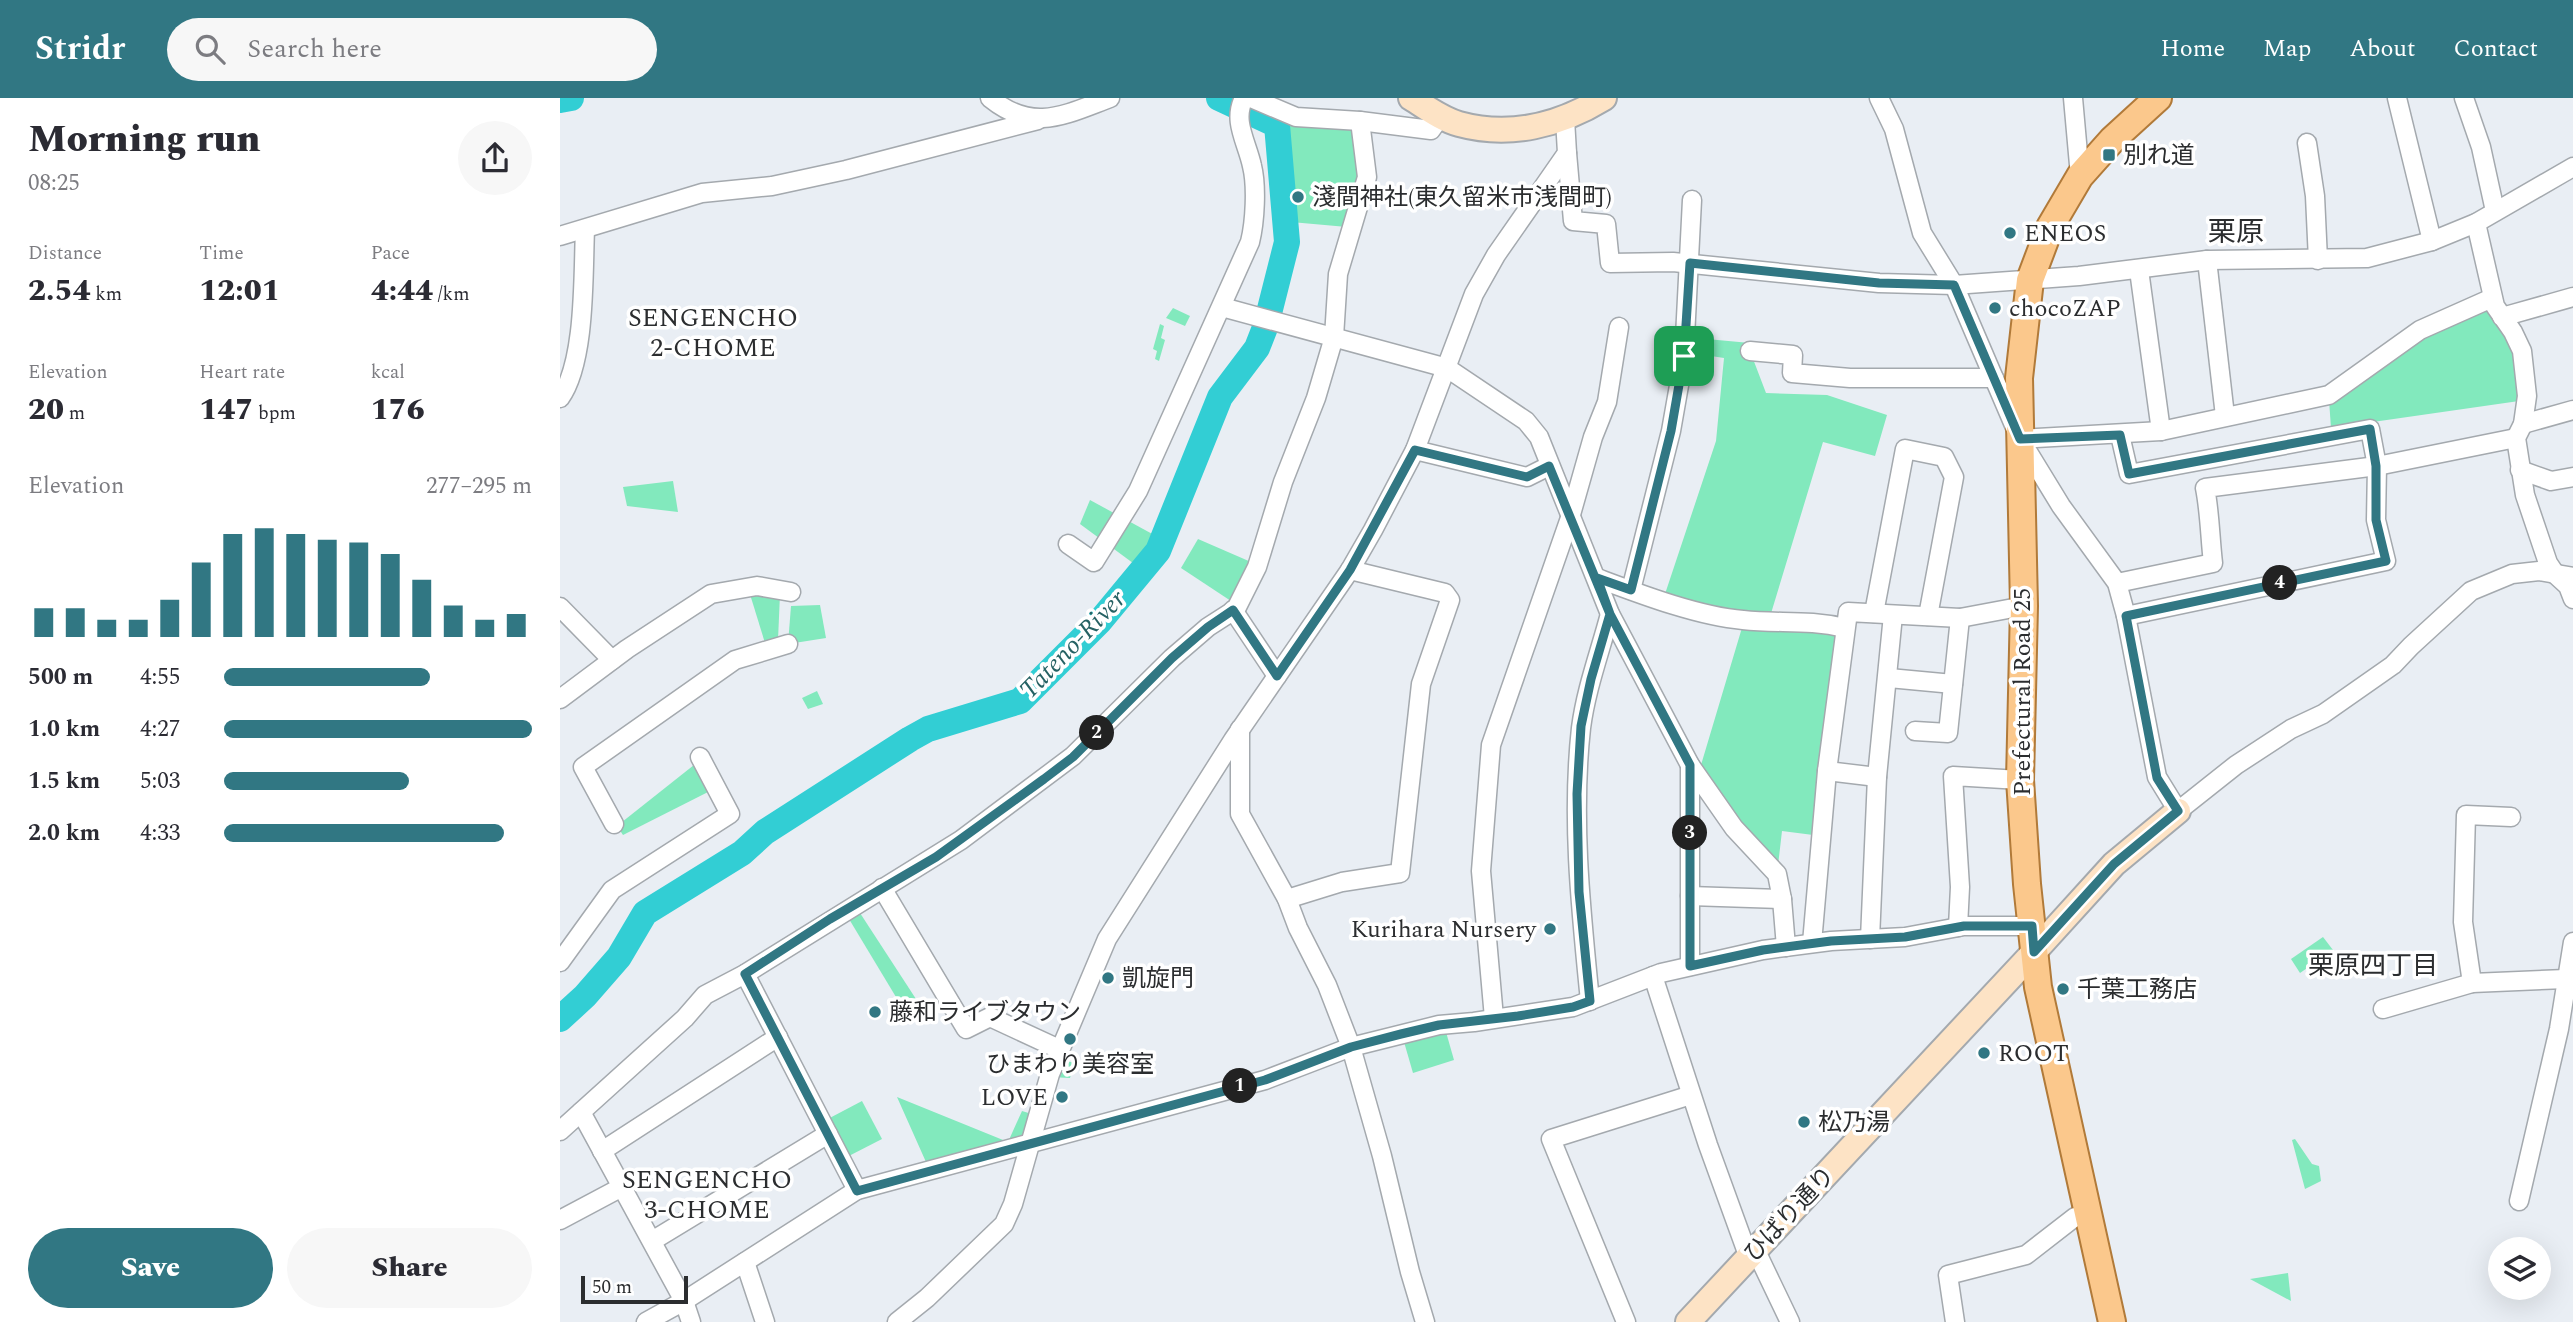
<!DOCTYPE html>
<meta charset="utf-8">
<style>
:root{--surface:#fff;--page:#f7f7f7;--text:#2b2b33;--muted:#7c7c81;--accent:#317783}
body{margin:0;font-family:Spectral,"Noto Sans JP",serif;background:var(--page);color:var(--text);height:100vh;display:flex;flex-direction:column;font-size:26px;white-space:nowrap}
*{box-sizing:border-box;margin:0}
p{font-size:23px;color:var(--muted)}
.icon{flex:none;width:38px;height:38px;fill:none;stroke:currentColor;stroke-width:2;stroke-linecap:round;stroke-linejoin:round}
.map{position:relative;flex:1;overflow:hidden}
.drawer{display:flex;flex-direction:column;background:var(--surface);width:560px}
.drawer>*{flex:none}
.buttons{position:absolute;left:1928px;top:1139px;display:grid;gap:14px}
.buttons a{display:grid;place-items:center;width:63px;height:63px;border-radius:50%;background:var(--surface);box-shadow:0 7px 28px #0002;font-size:35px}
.scale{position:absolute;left:21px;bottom:18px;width:107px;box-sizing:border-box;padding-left:7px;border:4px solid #2b2d2f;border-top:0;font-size:19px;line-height:24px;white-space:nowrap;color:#2b2d2f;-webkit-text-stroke:5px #fff;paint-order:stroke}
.pin{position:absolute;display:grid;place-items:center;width:60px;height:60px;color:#fff;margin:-30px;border-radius:14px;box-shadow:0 4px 10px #0006}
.km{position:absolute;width:35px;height:35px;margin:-18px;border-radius:50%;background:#222;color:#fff;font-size:19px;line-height:35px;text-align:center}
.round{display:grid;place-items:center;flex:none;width:74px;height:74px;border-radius:37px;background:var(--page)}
.summary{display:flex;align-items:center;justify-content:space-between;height:119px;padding:0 28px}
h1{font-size:38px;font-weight:800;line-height:52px}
.stats{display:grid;grid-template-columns:repeat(3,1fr);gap:10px;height:119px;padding:7px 28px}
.stats div{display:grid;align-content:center}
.stats b{font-size:30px;font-weight:800}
.stats small{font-size:19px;font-weight:400}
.stats p{font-size:19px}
.chart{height:196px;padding:14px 28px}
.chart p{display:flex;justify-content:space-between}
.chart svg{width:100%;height:126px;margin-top:7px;stroke:var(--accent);stroke-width:6}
.primary-button{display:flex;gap:14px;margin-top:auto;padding:14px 28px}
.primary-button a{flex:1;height:80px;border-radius:42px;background:var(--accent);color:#fff;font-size:28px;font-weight:800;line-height:80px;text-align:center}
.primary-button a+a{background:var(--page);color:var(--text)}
ul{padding:0 28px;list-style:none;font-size:23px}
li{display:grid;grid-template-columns:112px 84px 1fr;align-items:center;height:52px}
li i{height:18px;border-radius:9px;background:var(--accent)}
header{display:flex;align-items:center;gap:42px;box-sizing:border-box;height:98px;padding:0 35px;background:var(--accent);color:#fff}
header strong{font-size:33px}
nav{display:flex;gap:38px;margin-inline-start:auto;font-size:24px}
.search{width:490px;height:63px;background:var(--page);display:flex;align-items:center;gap:18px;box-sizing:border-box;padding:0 24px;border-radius:38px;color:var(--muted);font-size:26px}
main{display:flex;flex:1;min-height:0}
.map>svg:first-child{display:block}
</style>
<header>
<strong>Stridr</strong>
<div class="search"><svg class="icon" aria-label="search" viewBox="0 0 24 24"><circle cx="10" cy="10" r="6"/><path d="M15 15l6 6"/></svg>Search here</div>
<nav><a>Home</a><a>Map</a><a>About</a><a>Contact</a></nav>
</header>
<main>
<section class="drawer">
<div class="summary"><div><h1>Morning run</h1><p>08:25</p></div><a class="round"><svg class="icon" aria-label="share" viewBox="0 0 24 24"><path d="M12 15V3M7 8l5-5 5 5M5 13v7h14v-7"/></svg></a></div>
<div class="stats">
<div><p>Distance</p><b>2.54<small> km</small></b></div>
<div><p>Time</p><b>12:01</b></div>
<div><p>Pace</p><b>4:44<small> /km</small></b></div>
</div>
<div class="stats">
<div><p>Elevation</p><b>20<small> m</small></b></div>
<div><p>Heart rate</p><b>147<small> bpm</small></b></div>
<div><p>kcal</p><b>176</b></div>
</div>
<div class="chart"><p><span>Elevation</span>277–295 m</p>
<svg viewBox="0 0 160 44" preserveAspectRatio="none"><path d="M5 44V34M15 44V34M25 44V38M35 44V38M45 44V31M55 44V18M65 44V8M75 44V6M85 44V8M95 44V10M105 44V11M115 44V15M125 44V24M135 44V33M145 44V38M155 44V36"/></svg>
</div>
<ul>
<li><b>500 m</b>4:55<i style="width:67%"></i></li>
<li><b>1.0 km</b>4:27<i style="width:100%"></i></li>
<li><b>1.5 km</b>5:03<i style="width:60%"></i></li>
<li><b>2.0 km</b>4:33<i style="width:91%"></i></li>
</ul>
<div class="primary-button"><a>Save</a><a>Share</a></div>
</section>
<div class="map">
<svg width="2013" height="1224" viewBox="0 0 2013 1224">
<rect width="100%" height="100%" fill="#e9eef4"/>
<!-- green -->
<g fill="#82e9bd">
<polygon points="720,18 791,28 797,34 797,78 787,129 731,124"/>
<polygon points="1931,204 1956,253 1959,303 1771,330 1769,302 1861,235"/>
<polygon points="613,210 630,218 625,228 606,220"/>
<polygon points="600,226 604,228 601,240 605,242 599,263 595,261 597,253 593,251"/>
<polygon points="1125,239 1190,245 1190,253 1206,295 1267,297 1327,317 1315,358 1263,344 1209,522 1285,530 1261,738 1222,733 1217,776 1138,677 1184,523 1103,502 1156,343 1164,260 1125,254"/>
<polygon points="113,383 118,414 67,408 63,389"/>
<polygon points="530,402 596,438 577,468 520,426"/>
<polygon points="638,441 691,464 674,505 621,470"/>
<polygon points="189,493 220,496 218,542 205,545"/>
<polygon points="260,507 266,540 228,546 231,508"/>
<polygon points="257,593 263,606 248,611 242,600"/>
<polygon points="139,663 154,691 63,737 57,728"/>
<polygon points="300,815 356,901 342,909 289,821"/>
<polygon points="1763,839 1773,852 1740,875 1731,861"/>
<polygon points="884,927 894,962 853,975 842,937"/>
<polygon points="498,960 514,965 510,980 490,979 471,1046 370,1073 337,999 448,1044 462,1013 475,1017"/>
<polygon points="302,1003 322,1041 283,1061 264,1023"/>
<polygon points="1735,1041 1752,1066 1759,1068 1761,1083 1745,1091 1732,1042"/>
<polygon points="1728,1175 1731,1203 1690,1181"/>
</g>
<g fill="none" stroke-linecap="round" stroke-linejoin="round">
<!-- river -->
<g stroke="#32ced4" stroke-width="26">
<polyline points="0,2 11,0"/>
<polyline points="0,921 25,898 59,859 85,815 182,755 205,734 350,641 368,631 460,603 540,523 598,453 660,299 697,250 706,227 727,144 717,27 659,0"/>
</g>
<defs>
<g id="street">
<path d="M430,0C473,35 504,17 550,0"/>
<polyline points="691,0 736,19 800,23 871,32 881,18"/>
<polyline points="1319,0 1334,31 1362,135 1394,187 1460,341 1501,408 1557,485 1566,518 1597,679 1618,713 1676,667 1731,631 1763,616 1833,567 1851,548 1911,493 1952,476 1979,473 2013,479"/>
<polyline points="1513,0 1520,78"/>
<polyline points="1837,0 1872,143"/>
<polyline points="1904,0 1921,49 1935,113"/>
<polyline points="1747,45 1755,98 1758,162"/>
<polyline points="1007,55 1013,123 1046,126 1050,165 1113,164 1319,185 1394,187 1519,178 1647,162 1807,160 1872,143 1916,125 2013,69"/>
<polyline points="1916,125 1935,208 1953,234 1962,253 1967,298 1963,326 1956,340 1965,397 1988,465 1996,477 2008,488 2013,501"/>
<polyline points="0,138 142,95 212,88 286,72 478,22"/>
<polyline points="1647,162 1665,318"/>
<polyline points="1579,172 1601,333"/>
<polyline points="662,209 887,270 966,323 979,339 1050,516 1130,667 1174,730 1217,776 1222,801 1226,849"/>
<polyline points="1942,219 2013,199"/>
<polyline points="1190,253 1233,257 1232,275 1290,280 1434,280"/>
<path d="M0,300C26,264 23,176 25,131"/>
<polyline points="1963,326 2013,312"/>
<polyline points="1560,337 1569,376 1810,331 1817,368 1816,422 1826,463 1566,518"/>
<polyline points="1460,341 1601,333 1769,297 1860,232 1932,200"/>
<polyline points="855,352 967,379 989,368"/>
<polyline points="1960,372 1991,383 2013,379"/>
<path d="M508,446L534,464L578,393L690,144C695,124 697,88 692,68C687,44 672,23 684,0"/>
<path d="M1037,480C1080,496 1137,518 1183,522C1219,526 1248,521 1285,530"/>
<path d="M1557,485L1653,465C1650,440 1650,415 1645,390L1817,368L1956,340"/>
<polyline points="1071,492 1111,333 1124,259 1132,102"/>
<polyline points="0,509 52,562"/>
<polyline points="673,512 717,578"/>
<polyline points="1314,515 1345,351 1384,359 1394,379 1368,518"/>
<polyline points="1329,580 1393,586"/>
<polyline points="0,601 67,551 151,496 197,488 231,494"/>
<polyline points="680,631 680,716 727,801 738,830 767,887 791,949 822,1058 850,1174 865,1224"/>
<polyline points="1355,633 1388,635 1400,520"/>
<polyline points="1267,673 1317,679"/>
<polyline points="54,726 23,669 175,562 228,546"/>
<polyline points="322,790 406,931 430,919 499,951"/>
<polyline points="1130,798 1222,801"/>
<polyline points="727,801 782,784 840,775 861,586 890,502 885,495 790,472"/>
<polyline points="1398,829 1400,789 1393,678 1460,682"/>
<polyline points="1310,841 1317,679 1333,517"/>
<polyline points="1252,845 1267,673 1288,514 1400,520 1464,508"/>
<polyline points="0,864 52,792 170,716 140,659"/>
<polyline points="1130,868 1130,667"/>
<polyline points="185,876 297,1092"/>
<polyline points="1093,878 1148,1047 1189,1160"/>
<polyline points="1912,885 1903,824 1906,717 1951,719"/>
<path d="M1030,903C1021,813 1011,721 1021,630C1026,591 1040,554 1050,516"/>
<polyline points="1823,911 1912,885 2006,881"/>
<polyline points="934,920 921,773 931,647 1010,420 1033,339 1047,304 1059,229"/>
<polyline points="21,1014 124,1203 131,1224"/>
<polyline points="0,1033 125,920 145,897 185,876 401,742 513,658 612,560 648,529 676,511 697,469 723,384 756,300 774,239 778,176 807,79 800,23"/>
<polyline points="42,1053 218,939"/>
<polyline points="1959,1103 1999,931 2013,844"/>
<polyline points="0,1122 62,1089"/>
<polyline points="92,1143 268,1036"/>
<polyline points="1196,1153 1230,1224"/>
<polyline points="185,1164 205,1224"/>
<polyline points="86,1224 124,1203 297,1092 705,982 791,949 879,927 914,924 1013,909 1101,875 1203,852 1271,843 1345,839 1404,828 1472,828"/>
<polyline points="337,1224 367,1200 444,1126 453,1106 490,976 547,841 673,642 790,472 813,432 855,352 914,196 936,157 1007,55 1005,21"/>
<polyline points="1066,1224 991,1041 1131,997"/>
<polyline points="1395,1224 1388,1177 1466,1157 1515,1119"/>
</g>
<g id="secondary">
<path d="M851,0C866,9 881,21 899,26C950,40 1000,27 1044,0"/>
<polyline points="1128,1224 1474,854 1554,766 1618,713"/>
</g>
<polyline id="primary" points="1552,1224 1478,889 1467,786 1460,682 1464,508 1459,280 1470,182 1490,129 1520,78 1553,41 1598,0"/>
</defs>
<!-- street casing -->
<use href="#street" stroke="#a4a9ae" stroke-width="21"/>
<!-- secondary casing -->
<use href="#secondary" stroke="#a4a9ae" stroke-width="28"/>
<!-- primary casing -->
<use href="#primary" stroke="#b17a39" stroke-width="30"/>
<!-- street -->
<use href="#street" stroke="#fff" stroke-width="18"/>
<!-- secondary -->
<use href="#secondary" stroke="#fde3c5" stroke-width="24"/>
<!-- primary -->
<use href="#primary" stroke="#fbc88c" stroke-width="26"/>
</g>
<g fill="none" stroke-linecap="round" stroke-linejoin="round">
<defs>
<polyline id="route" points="1124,258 1111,333 1071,492 1037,480 1050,516 1031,581 1021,628 1017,696 1019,794 1030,903 1013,909 958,918 879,927 841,936 791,949 705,982 297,1093 185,876 270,821 376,759 484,681 513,659 612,560 648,529 673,512 717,578 790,472 855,352 967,379 989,368 1050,516 1130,667 1130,868 1203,852 1271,843 1345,839 1404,828 1472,828 1474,854 1554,766 1618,713 1597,680 1566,518 1826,463 1816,422 1816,368 1810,331 1569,376 1560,337 1460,341 1394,187 1319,185 1130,165 1124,258"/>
</defs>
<!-- route casing -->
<use href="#route" stroke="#fff" stroke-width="14"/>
<!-- route -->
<use href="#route" stroke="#317783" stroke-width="9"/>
</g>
<!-- markers -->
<g fill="#317783" stroke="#fff" stroke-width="2.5">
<rect x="1542" y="50" width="14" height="14" rx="3.5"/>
<circle cx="738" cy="99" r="7"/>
<circle cx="1450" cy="135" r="7"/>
<circle cx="1435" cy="210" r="7"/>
<circle cx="990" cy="831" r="7"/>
<circle cx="548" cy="880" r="7"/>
<circle cx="1503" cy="891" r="7"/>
<circle cx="315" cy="914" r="7"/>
<circle cx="510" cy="941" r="7"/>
<circle cx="1424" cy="955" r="7"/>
<circle cx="502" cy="999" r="7"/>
<circle cx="1244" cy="1024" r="7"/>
</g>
<g text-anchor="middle" stroke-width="7" stroke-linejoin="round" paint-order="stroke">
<!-- poi labels -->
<g font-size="24" fill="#2b2d2f" stroke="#fff" text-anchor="start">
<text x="1563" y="65">別れ道</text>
<text x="752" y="107">淺間神社(東久留米市浅間町)</text>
<text x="1464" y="143">ENEOS</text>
<text x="1449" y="218">chocoZAP</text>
<text x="976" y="839" text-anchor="end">Kurihara Nursery</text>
<text x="562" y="888">凱旋門</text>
<text x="1517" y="899">千葉工務店</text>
<text x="329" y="922">藤和ライブタウン</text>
<text x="1438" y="963">ROOT</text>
<text x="510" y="974" text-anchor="middle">ひまわり美容室</text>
<text x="488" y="1007" text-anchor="end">LOVE</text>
<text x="1258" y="1032">松乃湯</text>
</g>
<!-- street labels -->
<g font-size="24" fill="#2b2d2f" stroke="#fff">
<text transform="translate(1462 594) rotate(-90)" y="8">Prefectural Road 25</text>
<text transform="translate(1229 1116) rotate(-47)" y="8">ひばり通り</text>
</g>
<!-- neighbourhood labels -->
<g font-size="26" fill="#2b2d2f" stroke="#fff">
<text x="153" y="228">SENGENCHO<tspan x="153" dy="30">2-CHOME</tspan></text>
<text x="1813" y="876">栗原四丁目</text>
<text x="147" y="1090">SENGENCHO<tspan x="147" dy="30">3-CHOME</tspan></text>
</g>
<!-- water labels -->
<g font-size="26" font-style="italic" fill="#266264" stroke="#fff">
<text transform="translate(512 546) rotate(-46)" y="9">Tateno-River</text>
</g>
<!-- quarter labels -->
<g font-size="28" fill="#2b2d2f" stroke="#fff">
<text x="1676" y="143">栗原</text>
</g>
</g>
</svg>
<div class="buttons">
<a><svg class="icon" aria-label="layers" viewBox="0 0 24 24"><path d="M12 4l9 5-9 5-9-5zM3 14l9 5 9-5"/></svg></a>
</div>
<div class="scale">50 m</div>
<div class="pin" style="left:1124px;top:258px;background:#1e9e55"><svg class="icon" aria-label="arrive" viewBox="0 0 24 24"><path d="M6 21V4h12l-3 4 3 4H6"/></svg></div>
<b class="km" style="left:680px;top:988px">1</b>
<b class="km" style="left:537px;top:635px">2</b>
<b class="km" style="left:1130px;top:735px">3</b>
<b class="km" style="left:1720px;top:485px">4</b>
</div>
</main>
